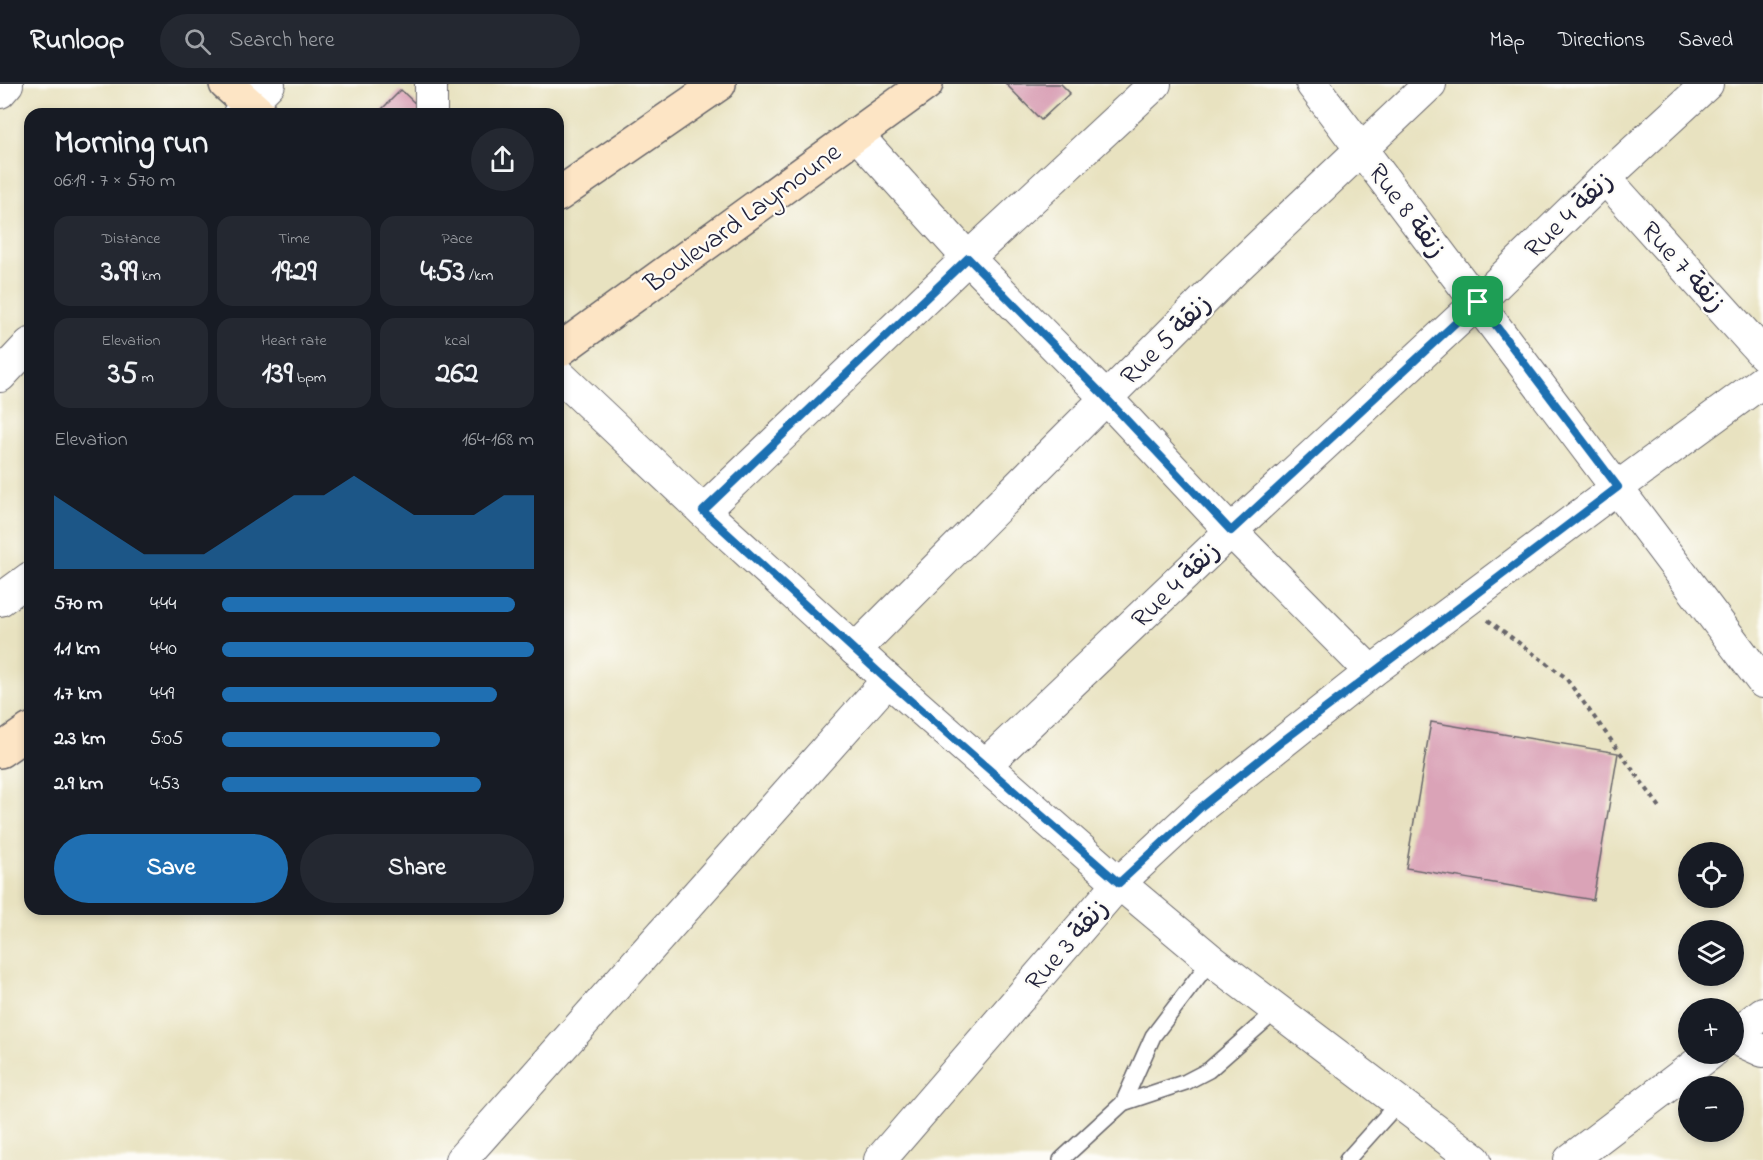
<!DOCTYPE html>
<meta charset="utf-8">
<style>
:root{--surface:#171b24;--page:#242831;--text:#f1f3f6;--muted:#9ea1a6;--line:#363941;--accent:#1f6fb2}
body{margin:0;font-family:"Indie Flower","Playpen Sans Arabic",sans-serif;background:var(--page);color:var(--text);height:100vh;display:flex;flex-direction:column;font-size:22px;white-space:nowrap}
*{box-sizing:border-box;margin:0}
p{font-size:20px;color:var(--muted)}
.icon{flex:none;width:33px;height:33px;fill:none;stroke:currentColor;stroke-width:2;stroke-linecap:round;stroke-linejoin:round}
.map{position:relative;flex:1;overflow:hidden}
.panel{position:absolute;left:24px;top:24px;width:540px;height:807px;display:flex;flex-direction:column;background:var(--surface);border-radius:18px;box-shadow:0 3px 9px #0003}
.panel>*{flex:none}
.fabs{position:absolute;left:1678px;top:758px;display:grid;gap:12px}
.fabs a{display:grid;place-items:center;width:66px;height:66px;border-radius:50%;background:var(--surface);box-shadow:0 3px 9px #0003;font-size:30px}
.pin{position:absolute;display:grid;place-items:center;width:51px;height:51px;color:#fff;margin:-26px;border-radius:12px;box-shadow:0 3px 9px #0006}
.round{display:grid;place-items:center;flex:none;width:63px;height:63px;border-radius:32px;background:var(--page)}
.headline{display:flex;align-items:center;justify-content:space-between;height:102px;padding:0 30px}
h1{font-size:33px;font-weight:800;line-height:45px}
.metrics{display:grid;grid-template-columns:repeat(3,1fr);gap:9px;height:102px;padding:6px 30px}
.metrics div{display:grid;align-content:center;border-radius:15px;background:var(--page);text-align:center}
.metrics b{font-size:30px;font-weight:800}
.metrics small{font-size:16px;font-weight:400}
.metrics p{font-size:16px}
.chart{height:168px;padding:12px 30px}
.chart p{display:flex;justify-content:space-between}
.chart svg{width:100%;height:108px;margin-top:6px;fill:var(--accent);opacity:.7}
.button{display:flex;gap:12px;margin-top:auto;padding:12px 30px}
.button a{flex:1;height:69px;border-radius:36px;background:var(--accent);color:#fff;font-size:24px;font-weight:800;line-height:69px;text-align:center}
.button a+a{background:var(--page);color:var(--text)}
ul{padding:0 30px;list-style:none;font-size:20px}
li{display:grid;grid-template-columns:96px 72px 1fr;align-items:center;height:45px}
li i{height:15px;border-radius:8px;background:var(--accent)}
header{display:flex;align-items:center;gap:36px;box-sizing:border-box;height:84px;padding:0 30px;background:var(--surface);border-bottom:2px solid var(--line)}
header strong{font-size:28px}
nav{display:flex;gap:33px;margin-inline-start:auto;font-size:21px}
.search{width:420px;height:54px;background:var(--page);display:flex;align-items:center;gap:15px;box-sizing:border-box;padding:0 21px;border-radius:33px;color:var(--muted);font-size:22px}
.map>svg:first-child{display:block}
</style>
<header>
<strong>Runloop</strong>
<div class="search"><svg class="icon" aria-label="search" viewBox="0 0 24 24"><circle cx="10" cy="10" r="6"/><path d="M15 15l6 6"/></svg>Search here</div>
<nav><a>Map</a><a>Directions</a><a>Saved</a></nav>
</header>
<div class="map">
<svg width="1763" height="1076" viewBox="0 0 1763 1076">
<rect width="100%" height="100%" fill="#fdfcf7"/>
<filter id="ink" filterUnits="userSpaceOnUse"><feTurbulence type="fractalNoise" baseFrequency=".0167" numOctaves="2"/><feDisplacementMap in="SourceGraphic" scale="12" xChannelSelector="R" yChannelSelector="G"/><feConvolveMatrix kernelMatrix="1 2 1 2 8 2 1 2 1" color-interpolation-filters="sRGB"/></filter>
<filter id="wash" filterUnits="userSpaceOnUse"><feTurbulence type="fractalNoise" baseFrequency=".008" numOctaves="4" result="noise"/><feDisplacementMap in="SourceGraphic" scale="24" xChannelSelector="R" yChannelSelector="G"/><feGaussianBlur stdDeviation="1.35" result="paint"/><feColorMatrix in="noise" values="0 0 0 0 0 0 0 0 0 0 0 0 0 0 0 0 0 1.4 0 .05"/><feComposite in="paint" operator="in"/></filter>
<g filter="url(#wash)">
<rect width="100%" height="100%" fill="#e8e2c0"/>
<g id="blocks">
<!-- building -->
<g fill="#daa3b7">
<polygon points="1006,0 1061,0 1070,9 1041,36"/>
<polygon points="401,6 422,26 417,30 377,30"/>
<polygon points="1431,638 1618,669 1593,816 1406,784"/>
</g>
</g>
</g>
<g filter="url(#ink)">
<use href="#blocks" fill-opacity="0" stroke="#67656a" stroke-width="1.5"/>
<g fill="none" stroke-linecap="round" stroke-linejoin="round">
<defs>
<g id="lane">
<polyline points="1123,1019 1153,952 1211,876"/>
<polyline points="1061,1076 1123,1019 1186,998 1209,986 1277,926"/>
<polyline points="1347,1076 1399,1018"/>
</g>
<g id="street">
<polyline points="1312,0 1763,598"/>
<polyline points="0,8 7,0"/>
<polyline points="239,30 269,0"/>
<polyline points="431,30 431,0"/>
<polyline points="856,50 968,174 1106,314 1231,447 1371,588"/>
<polyline points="1605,94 1763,270"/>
<polyline points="558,290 703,427 888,596 1119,799 1211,876 1475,1076"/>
<polyline points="0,292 30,260"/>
<polyline points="703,427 968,174 1155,0"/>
<polyline points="0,516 30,494"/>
<polyline points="855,566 1234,186 1430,0"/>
<polyline points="985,681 1231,447 1478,218 1605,94 1707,0"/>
<polyline points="1734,951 1763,929"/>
<polyline points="1734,954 1763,967"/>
<polyline points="461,1076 888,596"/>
<polyline points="880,1076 1119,799 1201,723 1371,588 1618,403 1763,297"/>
<polyline points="1570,1076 1711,969"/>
</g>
<g id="secondary">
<polyline points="226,0 260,30"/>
<polyline points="558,111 719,0"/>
<polyline points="558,267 926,0"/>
<polyline points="0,667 30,646"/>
</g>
</defs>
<!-- lane casing -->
<use href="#lane" stroke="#67656a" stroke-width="18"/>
<!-- street casing -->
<use href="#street" stroke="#67656a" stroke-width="34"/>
<!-- secondary casing -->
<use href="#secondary" stroke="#67656a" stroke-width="36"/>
<!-- path -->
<polyline stroke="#67656a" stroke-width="4" stroke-dasharray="4.5 4.5" stroke-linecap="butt" points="1488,536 1565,593 1662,726"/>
<!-- lane -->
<use href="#lane" stroke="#fff" stroke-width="15"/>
<!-- street -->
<use href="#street" stroke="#fff" stroke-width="32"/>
<!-- secondary -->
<use href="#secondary" stroke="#fde5c5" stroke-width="33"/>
</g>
</g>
<g fill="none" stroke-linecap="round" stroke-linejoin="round" filter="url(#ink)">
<defs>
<polygon id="route" points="968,174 1106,314 1231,447 1478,218 1618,403 1284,656 1201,723 1119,799 888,597 703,427"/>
</defs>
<!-- route casing -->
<use href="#route" stroke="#fff" stroke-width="12"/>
<!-- route -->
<use href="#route" stroke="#1f6fb2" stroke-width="8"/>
</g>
<g text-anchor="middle" stroke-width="4.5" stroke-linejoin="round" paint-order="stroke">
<!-- street labels -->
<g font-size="27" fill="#22223b" stroke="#fdfcf7">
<text transform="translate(1408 126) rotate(53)" y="9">Rue 8 زنقة</text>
<text transform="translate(1568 130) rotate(-44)" y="9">Rue 4 زنقة</text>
<text transform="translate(742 133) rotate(-36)" y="9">Boulevard Laymoune</text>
<text transform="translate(1684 182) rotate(48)" y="9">Rue 7 زنقة</text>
<text transform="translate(1165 255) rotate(-45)" y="9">Rue 5 زنقة</text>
<text transform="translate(1175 500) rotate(-44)" y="9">Rue 4 زنقة</text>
<text transform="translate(1066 860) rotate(-49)" y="9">Rue 3 زنقة</text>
</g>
</g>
</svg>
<div class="fabs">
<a><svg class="icon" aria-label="locate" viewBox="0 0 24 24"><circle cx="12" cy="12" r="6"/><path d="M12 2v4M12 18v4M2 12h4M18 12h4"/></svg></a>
<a><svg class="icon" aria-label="layers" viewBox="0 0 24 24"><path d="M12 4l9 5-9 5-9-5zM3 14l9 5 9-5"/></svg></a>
<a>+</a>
<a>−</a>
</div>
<div class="pin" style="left:1478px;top:218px;background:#1e9e55"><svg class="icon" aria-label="arrive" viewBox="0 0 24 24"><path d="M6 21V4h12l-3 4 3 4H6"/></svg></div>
<section class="panel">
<div class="headline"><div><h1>Morning run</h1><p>06:19 · 7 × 570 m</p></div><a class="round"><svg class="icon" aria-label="share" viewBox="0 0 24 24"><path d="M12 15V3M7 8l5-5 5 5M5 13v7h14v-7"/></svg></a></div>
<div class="metrics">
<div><p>Distance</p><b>3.99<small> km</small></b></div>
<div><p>Time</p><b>19:29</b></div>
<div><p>Pace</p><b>4:53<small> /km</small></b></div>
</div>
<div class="metrics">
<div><p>Elevation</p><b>35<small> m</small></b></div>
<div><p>Heart rate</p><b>139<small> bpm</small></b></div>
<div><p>kcal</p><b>262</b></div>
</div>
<div class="chart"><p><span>Elevation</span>164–168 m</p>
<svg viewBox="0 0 160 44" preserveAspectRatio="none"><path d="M0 44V14L10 22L20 30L30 38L40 38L50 38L60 30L70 22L80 14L90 14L100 6L110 14L120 22L130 22L140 22L150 14L160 14V44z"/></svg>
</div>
<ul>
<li><b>570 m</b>4:44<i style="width:94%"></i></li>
<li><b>1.1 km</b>4:40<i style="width:100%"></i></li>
<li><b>1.7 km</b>4:49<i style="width:88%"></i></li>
<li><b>2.3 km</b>5:05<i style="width:70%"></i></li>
<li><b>2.9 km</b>4:53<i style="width:83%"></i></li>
</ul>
<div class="button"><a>Save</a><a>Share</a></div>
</section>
</div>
